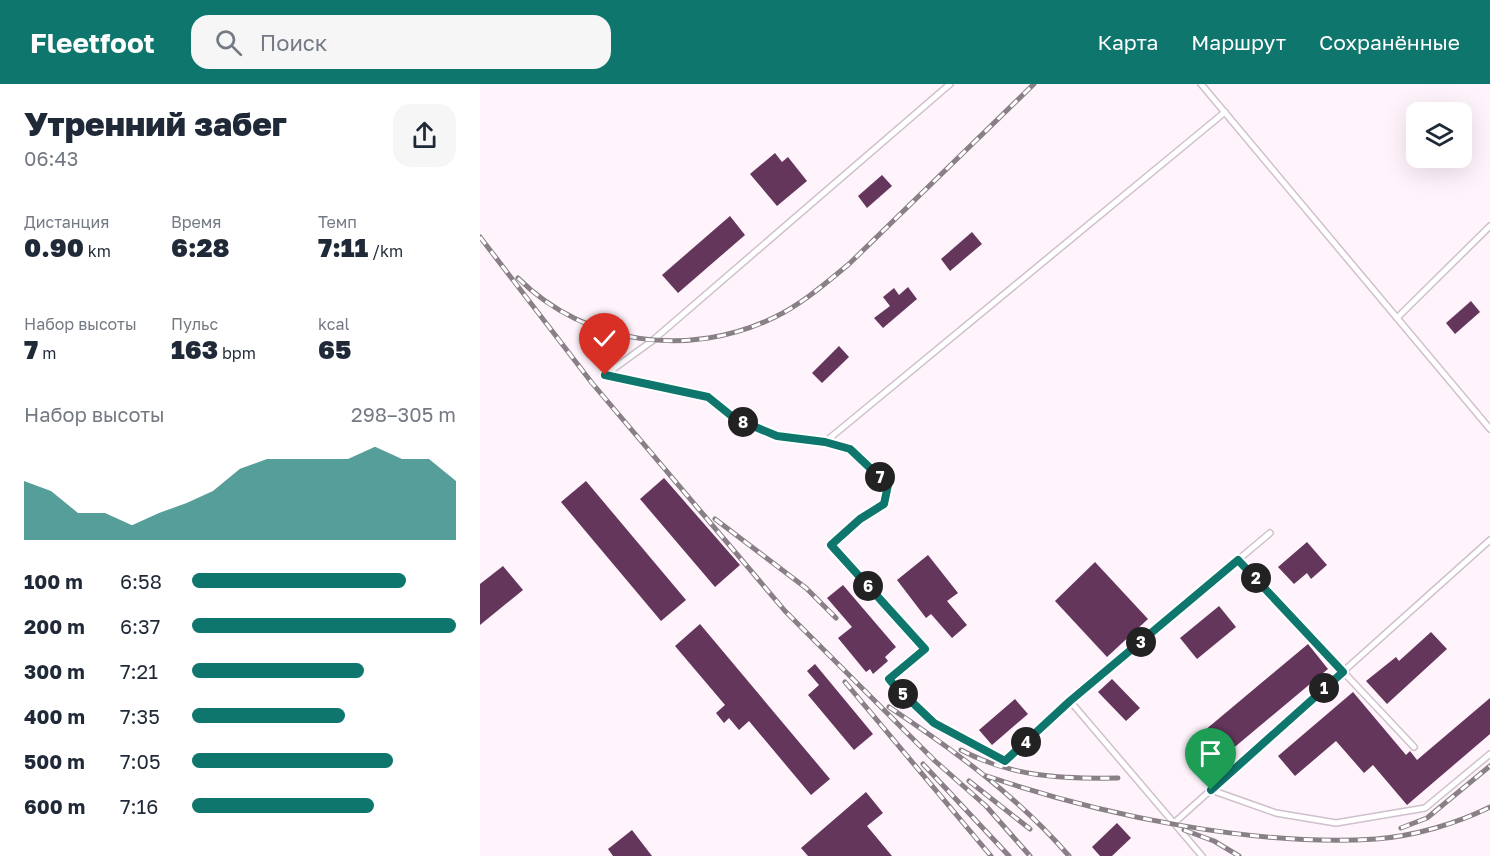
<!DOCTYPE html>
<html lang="ru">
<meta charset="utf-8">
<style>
:root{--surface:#fff;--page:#f6f6f7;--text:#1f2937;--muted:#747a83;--accent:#0f766e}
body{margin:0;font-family:"Golos Text",sans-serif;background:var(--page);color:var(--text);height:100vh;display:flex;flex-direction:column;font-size:22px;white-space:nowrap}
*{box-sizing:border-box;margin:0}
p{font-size:20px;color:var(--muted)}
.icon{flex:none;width:33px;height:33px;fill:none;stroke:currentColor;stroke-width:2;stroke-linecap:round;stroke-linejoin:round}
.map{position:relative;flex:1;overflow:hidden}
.sheet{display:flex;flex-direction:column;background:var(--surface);width:480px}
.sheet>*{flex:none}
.controls{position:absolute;left:926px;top:18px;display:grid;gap:12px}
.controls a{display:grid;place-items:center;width:66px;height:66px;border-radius:12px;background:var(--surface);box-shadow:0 6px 24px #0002;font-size:30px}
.pin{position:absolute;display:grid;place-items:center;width:51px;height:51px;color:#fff;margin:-62px -26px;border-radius:50% 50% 50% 0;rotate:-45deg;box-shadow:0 0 6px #0007}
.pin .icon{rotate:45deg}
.km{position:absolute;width:30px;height:30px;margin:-15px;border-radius:50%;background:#222;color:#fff;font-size:16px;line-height:30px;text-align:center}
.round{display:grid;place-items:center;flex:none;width:63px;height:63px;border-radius:18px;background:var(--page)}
.summary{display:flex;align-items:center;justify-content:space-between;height:102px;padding:0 24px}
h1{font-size:33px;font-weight:800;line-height:45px}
.figures{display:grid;grid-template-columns:repeat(3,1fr);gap:9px;height:102px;padding:6px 24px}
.figures div{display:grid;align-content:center}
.figures b{font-size:26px;font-weight:800}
.figures small{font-size:16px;font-weight:400}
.figures p{font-size:16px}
.chart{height:168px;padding:12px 24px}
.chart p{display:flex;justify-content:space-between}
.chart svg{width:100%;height:108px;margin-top:6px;fill:var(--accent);opacity:.7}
ul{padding:0 24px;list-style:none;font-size:20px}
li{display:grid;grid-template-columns:96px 72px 1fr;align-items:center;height:45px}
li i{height:15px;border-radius:8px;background:var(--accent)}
header{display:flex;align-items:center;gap:36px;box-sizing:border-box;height:84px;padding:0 30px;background:var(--accent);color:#fff}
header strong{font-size:28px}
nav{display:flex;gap:33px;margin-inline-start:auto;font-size:21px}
.search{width:420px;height:54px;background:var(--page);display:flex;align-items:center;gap:15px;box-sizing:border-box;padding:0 21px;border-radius:18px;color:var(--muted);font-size:22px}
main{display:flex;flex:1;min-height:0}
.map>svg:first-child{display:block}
</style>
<header>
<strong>Fleetfoot</strong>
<div class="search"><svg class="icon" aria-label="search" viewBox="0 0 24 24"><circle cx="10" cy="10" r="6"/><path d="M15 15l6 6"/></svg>Поиск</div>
<nav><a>Карта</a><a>Маршрут</a><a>Сохранённые</a></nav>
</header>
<main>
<section class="sheet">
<div class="summary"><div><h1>Утренний забег</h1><p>06:43</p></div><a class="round"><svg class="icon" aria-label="share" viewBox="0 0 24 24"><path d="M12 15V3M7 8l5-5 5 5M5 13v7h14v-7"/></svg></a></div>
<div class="figures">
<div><p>Дистанция</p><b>0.90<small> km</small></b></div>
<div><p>Время</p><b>6:28</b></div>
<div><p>Темп</p><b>7:11<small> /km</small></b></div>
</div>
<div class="figures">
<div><p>Набор высоты</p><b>7<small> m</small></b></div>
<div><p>Пульс</p><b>163<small> bpm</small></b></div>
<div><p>kcal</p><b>65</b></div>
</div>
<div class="chart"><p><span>Набор высоты</span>298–305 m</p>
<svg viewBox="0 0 160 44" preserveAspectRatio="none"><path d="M0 44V20L10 24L20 33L30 33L40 38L50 33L60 29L70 24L80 15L90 11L100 11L110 11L120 11L130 6L140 11L150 11L160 20V44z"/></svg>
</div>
<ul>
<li><b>100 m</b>6:58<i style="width:81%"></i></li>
<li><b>200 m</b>6:37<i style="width:100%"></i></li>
<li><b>300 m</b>7:21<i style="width:65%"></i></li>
<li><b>400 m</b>7:35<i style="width:58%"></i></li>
<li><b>500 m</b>7:05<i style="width:76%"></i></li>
<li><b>600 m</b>7:16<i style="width:69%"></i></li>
</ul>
</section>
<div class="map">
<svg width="1010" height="772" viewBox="0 0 1010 772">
<rect width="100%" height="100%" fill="#fff3fc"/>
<!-- building -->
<g fill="#64365c">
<polygon points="295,69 302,78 308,73 327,97 297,122 270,90"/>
<polygon points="402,91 412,102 387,124 378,112"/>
<polygon points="250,132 265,151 198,209 182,191"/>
<polygon points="492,148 502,160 470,187 461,175"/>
<polygon points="428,203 437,215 403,244 394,234 410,222 403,213 414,204 419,211"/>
<polygon points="991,217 1000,228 975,250 966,239"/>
<polygon points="359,262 369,273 342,299 332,289"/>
<polygon points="184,394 260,481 235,503 160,415"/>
<polygon points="106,397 206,516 181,537 81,418"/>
<polygon points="827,458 847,481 831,495 827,489 814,500 798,483"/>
<polygon points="448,471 478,509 467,517 487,541 472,554 451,530 446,534 417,496"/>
<polygon points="615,478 668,535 627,573 575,517"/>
<polygon points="23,482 43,506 0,541 0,500"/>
<polygon points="363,501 416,563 405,573 408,577 393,590 390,585 386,588 358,554 372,543 347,514"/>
<polygon points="739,522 756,543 717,575 700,554"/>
<polygon points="220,540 350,695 331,711 269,637 259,646 249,634 244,639 236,629 245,621 195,562"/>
<polygon points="951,548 967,565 907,620 886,597 916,573 919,577"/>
<polygon points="828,560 848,585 744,672 724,647"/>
<polygon points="335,580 393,650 374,666 328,611 339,601 327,587"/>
<polygon points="632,595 660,624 646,637 618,608"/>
<polygon points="873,608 926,671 930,667 937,676 1010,614 1010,650 927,721 893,681 884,689 856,657 815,692 798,672"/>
<polygon points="535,615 548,630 512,661 499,646"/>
<polygon points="386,708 403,729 387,742 412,772 328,772 321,764"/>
<polygon points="637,739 651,754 632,772 620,772 612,763"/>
<polygon points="152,746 172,772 133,772 128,765"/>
</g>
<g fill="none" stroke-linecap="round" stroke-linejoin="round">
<defs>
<g id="service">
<polyline points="721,0 1010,345"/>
<polyline points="917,234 1010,142"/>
<polyline points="125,291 228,313 254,334 297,352 345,358 370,365 408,401 404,420 380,435 351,461 445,565 409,595 454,640 525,677 590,617"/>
<polyline points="125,291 172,257 470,0"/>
<polyline points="345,358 745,28"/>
<polyline points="758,476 934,663"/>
<polyline points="731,706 796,729 856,739 945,724 1010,670"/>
<polyline points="694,739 1010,456"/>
<polyline points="722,772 590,617 790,449"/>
</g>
</defs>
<!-- service casing -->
<use href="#service" stroke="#cfc1cc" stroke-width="8"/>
<!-- service -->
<use href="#service" stroke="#fff" stroke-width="5"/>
<defs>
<g id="rail">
<polyline points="0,153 112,299 305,527 455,677 506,722 550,772"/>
<path d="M38,194C105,261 210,275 295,233C322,220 346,199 369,180L554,0"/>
<polyline points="235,435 326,504 356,534"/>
<polyline points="365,598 511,772"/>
<path d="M409,623C475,667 537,712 589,772"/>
<path d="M481,666C532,693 581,695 638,694"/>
<polyline points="443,680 529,772"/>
<path d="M507,692C621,731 775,763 896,755C934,752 976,740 1010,723"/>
<polyline points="489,697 550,745"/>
<polyline points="921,744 947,734 1010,682"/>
<polyline points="704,746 734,757 759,772"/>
</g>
</defs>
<!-- rail casing -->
<use href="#rail" stroke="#888086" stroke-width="5"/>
<!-- rail -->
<use href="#rail" stroke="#fff" stroke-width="3" stroke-dasharray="9" stroke-linecap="butt"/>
</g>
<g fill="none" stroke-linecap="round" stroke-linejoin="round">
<defs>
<polyline id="route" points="125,291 228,313 254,334 297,352 345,358 370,365 408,401 404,420 380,435 351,461 445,565 409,595 414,601 454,639 525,677 590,617 758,476 863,588 731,706"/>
</defs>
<!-- route casing -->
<use href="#route" stroke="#fff" stroke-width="12"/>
<!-- route -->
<use href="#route" stroke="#0f766e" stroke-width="8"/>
</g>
</svg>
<div class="controls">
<a><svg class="icon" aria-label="layers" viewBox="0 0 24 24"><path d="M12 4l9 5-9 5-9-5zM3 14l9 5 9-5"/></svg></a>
</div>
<div class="pin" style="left:731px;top:706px;background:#1e9e55"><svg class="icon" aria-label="arrive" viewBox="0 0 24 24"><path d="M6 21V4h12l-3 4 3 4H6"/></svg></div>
<div class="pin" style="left:125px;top:291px;background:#d93025"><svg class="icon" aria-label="check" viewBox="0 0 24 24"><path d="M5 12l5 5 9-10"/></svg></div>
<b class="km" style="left:844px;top:604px">1</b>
<b class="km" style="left:776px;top:494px">2</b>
<b class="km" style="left:661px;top:558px">3</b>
<b class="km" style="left:546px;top:658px">4</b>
<b class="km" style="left:423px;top:610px">5</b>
<b class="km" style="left:388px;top:502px">6</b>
<b class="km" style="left:400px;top:393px">7</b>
<b class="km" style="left:263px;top:338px">8</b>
</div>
</main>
